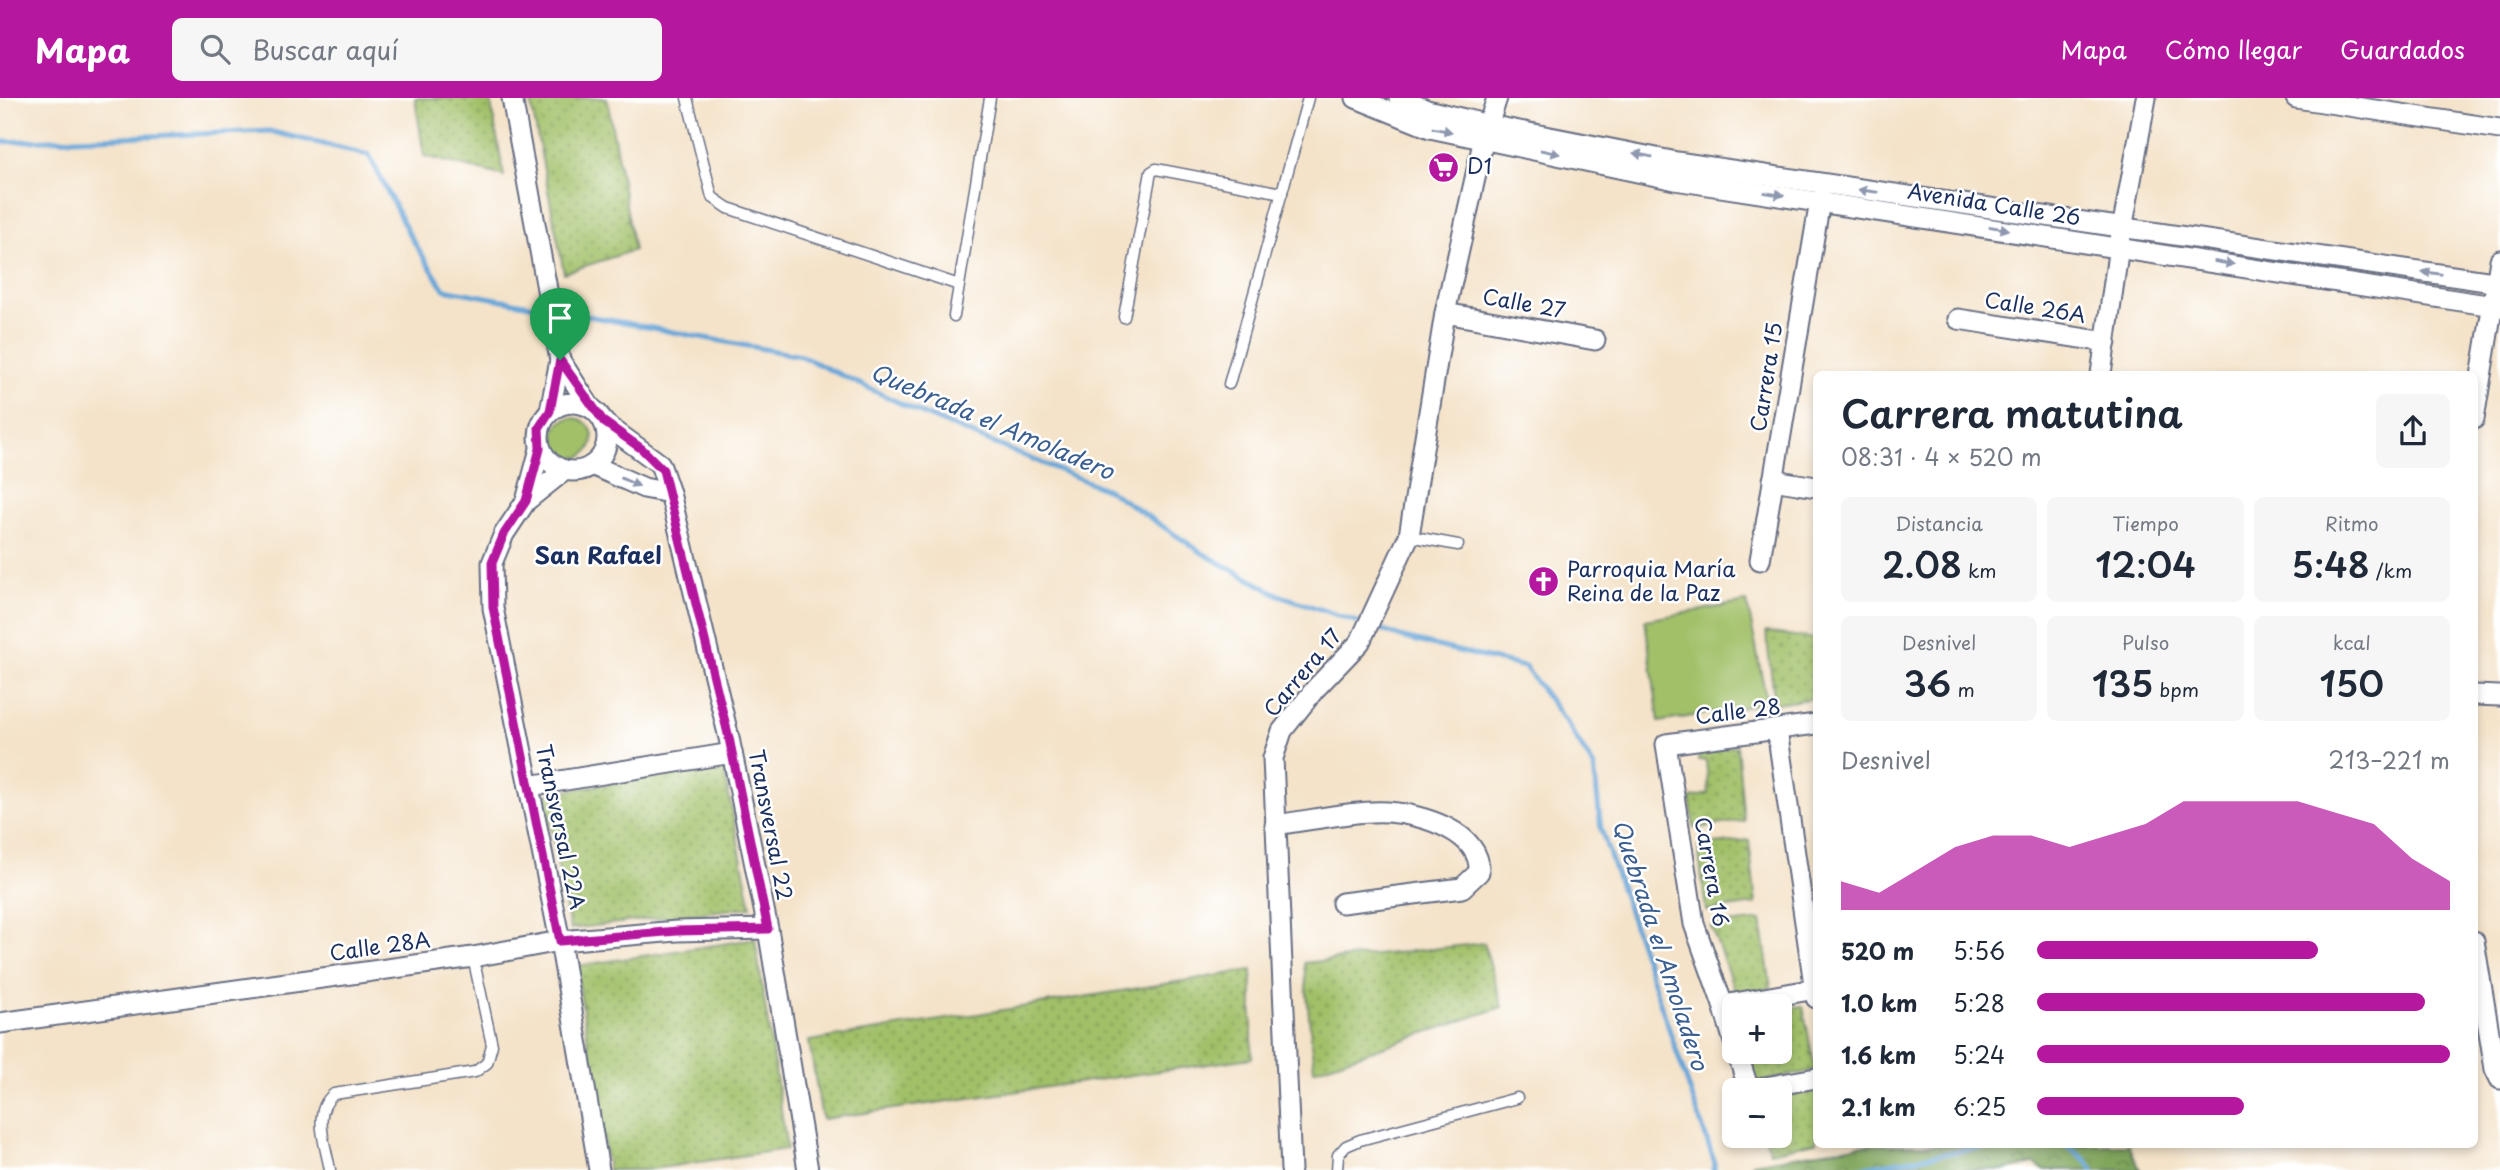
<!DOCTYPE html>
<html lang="es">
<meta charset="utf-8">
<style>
:root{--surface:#fff;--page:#f6f6f7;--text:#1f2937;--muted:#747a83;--accent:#b5179e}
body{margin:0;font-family:"Playpen Sans",sans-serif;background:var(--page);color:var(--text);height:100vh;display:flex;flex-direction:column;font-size:26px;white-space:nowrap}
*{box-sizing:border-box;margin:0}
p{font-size:23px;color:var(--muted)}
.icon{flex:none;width:38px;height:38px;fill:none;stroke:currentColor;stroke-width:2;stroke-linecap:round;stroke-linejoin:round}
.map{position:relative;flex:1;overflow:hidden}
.sheet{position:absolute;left:1813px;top:273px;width:665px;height:777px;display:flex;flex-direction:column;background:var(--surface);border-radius:10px;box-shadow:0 4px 10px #0003}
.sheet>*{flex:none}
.fabs{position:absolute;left:1722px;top:896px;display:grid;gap:14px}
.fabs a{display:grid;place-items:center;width:70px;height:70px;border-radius:10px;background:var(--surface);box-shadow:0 4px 10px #0003;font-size:35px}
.pin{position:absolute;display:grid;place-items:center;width:60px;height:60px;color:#fff;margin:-72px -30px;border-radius:50% 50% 50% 0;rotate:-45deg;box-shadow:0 0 7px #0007}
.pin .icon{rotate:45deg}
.round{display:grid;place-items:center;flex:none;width:74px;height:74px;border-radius:10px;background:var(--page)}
.headline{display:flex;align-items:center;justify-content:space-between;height:119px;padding:0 28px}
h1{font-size:38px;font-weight:600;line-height:52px}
.metrics{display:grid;grid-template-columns:repeat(3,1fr);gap:10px;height:119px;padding:7px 28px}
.metrics div{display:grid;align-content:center;border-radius:10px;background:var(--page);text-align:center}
.metrics b{font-size:35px;font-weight:600}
.metrics small{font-size:19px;font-weight:400}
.metrics p{font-size:19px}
.chart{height:196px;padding:14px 28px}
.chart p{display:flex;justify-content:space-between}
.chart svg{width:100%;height:126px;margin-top:7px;fill:var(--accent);opacity:.7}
ul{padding:0 28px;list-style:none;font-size:23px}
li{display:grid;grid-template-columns:112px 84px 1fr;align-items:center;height:52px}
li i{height:18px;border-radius:9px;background:var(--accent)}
header{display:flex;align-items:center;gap:42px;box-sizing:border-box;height:98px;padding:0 35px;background:var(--accent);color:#fff}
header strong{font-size:33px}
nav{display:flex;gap:38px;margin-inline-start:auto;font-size:24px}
.search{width:490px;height:63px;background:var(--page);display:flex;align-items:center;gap:18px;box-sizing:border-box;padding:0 24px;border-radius:10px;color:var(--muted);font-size:26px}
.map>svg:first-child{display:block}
</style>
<header>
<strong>Mapa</strong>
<div class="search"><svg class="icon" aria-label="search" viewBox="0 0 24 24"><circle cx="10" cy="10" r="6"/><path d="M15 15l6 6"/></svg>Buscar aquí</div>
<nav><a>Mapa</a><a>Cómo llegar</a><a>Guardados</a></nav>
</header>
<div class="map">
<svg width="2500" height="1072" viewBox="0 0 2500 1072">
<defs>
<pattern id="forest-crowns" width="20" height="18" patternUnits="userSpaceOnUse" patternTransform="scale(1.75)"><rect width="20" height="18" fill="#80a65c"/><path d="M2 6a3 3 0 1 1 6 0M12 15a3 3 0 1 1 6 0" fill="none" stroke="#68884f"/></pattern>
<pattern id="park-dots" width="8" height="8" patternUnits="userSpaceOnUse" patternTransform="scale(1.75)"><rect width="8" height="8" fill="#a1c068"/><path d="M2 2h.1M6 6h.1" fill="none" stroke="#829c59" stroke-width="1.8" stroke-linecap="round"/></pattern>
</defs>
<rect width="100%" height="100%" fill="#fff"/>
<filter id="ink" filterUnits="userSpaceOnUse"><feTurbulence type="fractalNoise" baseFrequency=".0143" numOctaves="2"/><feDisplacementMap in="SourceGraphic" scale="14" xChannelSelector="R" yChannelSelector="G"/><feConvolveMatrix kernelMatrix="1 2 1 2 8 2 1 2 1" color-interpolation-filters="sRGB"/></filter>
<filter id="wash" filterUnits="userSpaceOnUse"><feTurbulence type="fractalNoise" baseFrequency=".00686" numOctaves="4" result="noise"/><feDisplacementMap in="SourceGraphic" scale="28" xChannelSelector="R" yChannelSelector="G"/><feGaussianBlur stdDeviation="1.57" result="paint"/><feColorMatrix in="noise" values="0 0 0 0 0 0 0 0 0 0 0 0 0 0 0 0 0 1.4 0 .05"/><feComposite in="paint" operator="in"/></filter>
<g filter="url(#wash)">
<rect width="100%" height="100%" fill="#f4e3c9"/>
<!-- green -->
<g fill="#a1c068" stroke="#5e7863" stroke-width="2">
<circle cx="573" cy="340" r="20"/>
<polygon points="1747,504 1767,605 1659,624 1645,522"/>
</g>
<!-- forest -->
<polygon fill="url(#forest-crowns)" stroke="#4e6a5d" stroke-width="2" points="2129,1047 2140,1072 2044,1072 2035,1066 2005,1072 1755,1072 1752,1065 1861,1047"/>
<!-- park -->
<g fill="url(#park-dots)" stroke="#5e7863" stroke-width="2">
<polygon points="415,0 490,0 504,78 424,58"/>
<polygon points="530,0 607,0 634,152 564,175"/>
<polygon points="1766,534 1816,541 1816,600 1775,606"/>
<polygon points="1737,648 1744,723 1694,730 1690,700 1709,696 1706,663 1699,662 1699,652"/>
<polygon points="723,667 751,809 570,831 544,696"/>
<polygon points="1749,742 1756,806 1706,813 1698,748"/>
<polygon points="1761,822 1771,890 1736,896 1711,828"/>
<polygon points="755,841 787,1051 647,1072 608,1072 576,868"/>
<polygon points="1484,845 1502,909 1314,972 1304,865"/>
<polygon points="1252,872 1252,960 822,1021 809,943"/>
<polygon points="1803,908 1815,972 1751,986 1741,954 1780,954 1780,910"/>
<polygon points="1816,983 1816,1044 1770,1054 1765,1038 1780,1038 1780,992"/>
</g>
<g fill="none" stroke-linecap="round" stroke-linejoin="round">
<!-- stream -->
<g stroke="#65a5d8" stroke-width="5">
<polyline points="0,44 269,33 369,57 410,138 444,191 546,210"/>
<polyline points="556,212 801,258 925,317 1110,393 1204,456 1279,497 1404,540 1525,569 1566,624 1594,669 1601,731 1715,1066 1714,1072"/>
<polyline points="2064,1046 2086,1062 2093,1072"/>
<polyline points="1846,1072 2003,1046"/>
</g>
</g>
</g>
<g filter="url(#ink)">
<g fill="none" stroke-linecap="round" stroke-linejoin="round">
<defs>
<g id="service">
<polyline points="687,0 712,99 728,110 959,187"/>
<polyline points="954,218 990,0"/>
<polyline points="1124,219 1151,74 1156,71 1282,95"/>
<polyline points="1229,286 1308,0"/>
<polyline points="1409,438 1458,447"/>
<path d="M330,1072C326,1047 311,1014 334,996L475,974L487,965L492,947L473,859"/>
<polyline points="1337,1072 1338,1057 1346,1048 1360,1042 1517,1000"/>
</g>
<g id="minor">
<polyline points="512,0 560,262 550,313"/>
<polyline points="1356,0 1430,30 1675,82 2500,209"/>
<polyline points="1399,0 1427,12 1489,27 1677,64 2500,185"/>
<polyline points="2296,0 2500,31"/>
<polyline points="1445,215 1595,242"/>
<polyline points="1958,221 2106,244"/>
<polyline points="560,262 590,309"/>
<polyline points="2101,276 2119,148 2146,0"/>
<circle cx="573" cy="339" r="34"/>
<polyline points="2474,321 2500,162"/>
<polyline points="604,325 660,366 670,395 729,640 768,831 808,1072"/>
<polyline points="540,351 526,403 504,436 492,465 493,510 560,843 599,1072"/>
<polyline points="592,367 644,390 670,395"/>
<polyline points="1773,382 1816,389"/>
<polyline points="526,403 565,372"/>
<polyline points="1760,462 1820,103"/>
<polyline points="2474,597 2500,598"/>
<polyline points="1777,632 1816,900"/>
<polyline points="529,688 732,655"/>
<path d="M1275,727C1309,723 1354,712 1388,714C1421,716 1482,734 1479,774L1462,790L1342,805"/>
<polyline points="2474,843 2495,971 2500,981"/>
<polyline points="1723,907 1694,826 1666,646 1816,626"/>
<polyline points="0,925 473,859 560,843 677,833 768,831"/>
<polyline points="1734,944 1723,907 1816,891"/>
<polyline points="1737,954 1749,992 1816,980"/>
<polyline points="1291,1072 1273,660 1282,633 1315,591 1360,544 1409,438 1445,215 1484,40 1497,0"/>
</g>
</defs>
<!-- service casing -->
<use href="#service" stroke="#676e83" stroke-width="13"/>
<!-- minor casing -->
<use href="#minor" stroke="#676e83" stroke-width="23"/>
<!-- service -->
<use href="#service" stroke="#fff" stroke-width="10"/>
<!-- minor -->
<use href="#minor" stroke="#fff" stroke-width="19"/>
</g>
<!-- one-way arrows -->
<defs><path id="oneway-solid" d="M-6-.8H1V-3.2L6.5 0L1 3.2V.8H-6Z" transform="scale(1.75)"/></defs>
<g fill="#8d97ae">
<use href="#oneway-solid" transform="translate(1442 32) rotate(11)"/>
<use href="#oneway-solid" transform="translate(1550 54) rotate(12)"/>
<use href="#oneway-solid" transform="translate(1643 57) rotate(-169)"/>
<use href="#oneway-solid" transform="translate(1868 93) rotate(-172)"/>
<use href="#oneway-solid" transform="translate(1774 96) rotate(9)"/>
<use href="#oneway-solid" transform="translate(1999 130) rotate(9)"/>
<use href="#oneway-solid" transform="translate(2224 165) rotate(9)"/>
<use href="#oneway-solid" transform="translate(2432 175) rotate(-172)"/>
<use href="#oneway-solid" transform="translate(630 384) rotate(24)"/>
</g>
</g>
<g fill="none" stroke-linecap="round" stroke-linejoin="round" filter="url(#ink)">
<defs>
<polygon id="route" points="560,262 604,324 642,351 663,372 729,640 768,831 677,833 560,843 493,509 492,465 504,436 526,403 540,351 539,330 550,313"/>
</defs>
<!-- route casing -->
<use href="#route" stroke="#fff" stroke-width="14"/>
<!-- route -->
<use href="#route" stroke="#b5179e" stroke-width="9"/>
</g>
<!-- icons -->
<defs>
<symbol id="supermarket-disc" viewBox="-11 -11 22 22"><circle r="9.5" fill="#b5179e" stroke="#fff"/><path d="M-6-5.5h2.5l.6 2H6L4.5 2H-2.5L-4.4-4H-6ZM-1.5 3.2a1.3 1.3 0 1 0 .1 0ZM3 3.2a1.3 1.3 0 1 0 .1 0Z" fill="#fff"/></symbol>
<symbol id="church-disc" viewBox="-11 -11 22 22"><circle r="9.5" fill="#b5179e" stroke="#fff"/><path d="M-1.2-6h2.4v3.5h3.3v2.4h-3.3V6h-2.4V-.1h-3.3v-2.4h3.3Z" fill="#fff"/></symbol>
</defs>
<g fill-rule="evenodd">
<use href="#supermarket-disc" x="1426" y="52" width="35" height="35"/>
<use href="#church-disc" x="1526" y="466" width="35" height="35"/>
</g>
<g text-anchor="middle" stroke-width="5" stroke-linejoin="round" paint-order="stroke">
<!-- poi labels -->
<g font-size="21" fill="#1b2f5e" stroke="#fff" text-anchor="start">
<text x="1467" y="76">D1</text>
<text x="1567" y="479">Parroquia María<tspan x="1567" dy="24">Reina de la Paz</tspan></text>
</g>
<!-- street labels -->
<g font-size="21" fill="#1b2f5e" stroke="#fff">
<text transform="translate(1994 107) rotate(9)" y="7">Avenida Calle 26</text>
<text transform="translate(1524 206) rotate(10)" y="7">Calle 27</text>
<text transform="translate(2035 210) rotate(9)" y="7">Calle 26A</text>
<text transform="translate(1767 279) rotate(-81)" y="7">Carrera 15</text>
<text transform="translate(1303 575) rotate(-50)" y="7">Carrera 17</text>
<text transform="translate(1738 614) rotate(-7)" y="7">Calle 28</text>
<text transform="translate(770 727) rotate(79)" y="7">Transversal 22</text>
<text transform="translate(560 729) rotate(78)" y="7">Transversal 22A</text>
<text transform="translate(1711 774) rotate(80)" y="7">Carrera 16</text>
<text transform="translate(380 849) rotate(-8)" y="7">Calle 28A</text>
</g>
<!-- water labels -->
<g font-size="23" font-style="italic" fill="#395e8f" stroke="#fff">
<text transform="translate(992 324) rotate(23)" y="8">Quebrada el Amoladero</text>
<text transform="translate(1660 847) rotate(72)" y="8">Quebrada el Amoladero</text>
</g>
<!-- neighbourhood labels -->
<g font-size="23" font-weight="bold" fill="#1b2f5e" stroke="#fff">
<text x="598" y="466">San Rafael</text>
</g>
</g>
</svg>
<div class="fabs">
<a>+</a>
<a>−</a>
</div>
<div class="pin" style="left:560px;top:262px;background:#1e9e55"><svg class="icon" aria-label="arrive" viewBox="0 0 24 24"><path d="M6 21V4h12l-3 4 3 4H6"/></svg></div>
<section class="sheet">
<div class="headline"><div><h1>Carrera matutina</h1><p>08:31 · 4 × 520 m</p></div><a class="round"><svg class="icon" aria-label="share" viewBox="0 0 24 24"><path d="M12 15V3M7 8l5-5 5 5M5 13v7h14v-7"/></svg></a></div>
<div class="metrics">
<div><p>Distancia</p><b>2.08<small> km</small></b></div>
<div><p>Tiempo</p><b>12:04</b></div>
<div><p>Ritmo</p><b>5:48<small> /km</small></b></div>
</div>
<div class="metrics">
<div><p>Desnivel</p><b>36<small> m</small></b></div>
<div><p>Pulso</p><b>135<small> bpm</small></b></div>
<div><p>kcal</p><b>150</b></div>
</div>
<div class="chart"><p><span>Desnivel</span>213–221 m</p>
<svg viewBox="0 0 160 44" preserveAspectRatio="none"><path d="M0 44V34L10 38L20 30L30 22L40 18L50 18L60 22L70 18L80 14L90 6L100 6L110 6L120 6L130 10L140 14L150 26L160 34V44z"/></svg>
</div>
<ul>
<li><b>520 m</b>5:56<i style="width:68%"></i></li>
<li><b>1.0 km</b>5:28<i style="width:94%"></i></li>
<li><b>1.6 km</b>5:24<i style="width:100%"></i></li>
<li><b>2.1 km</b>6:25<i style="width:50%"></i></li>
</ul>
</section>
</div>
